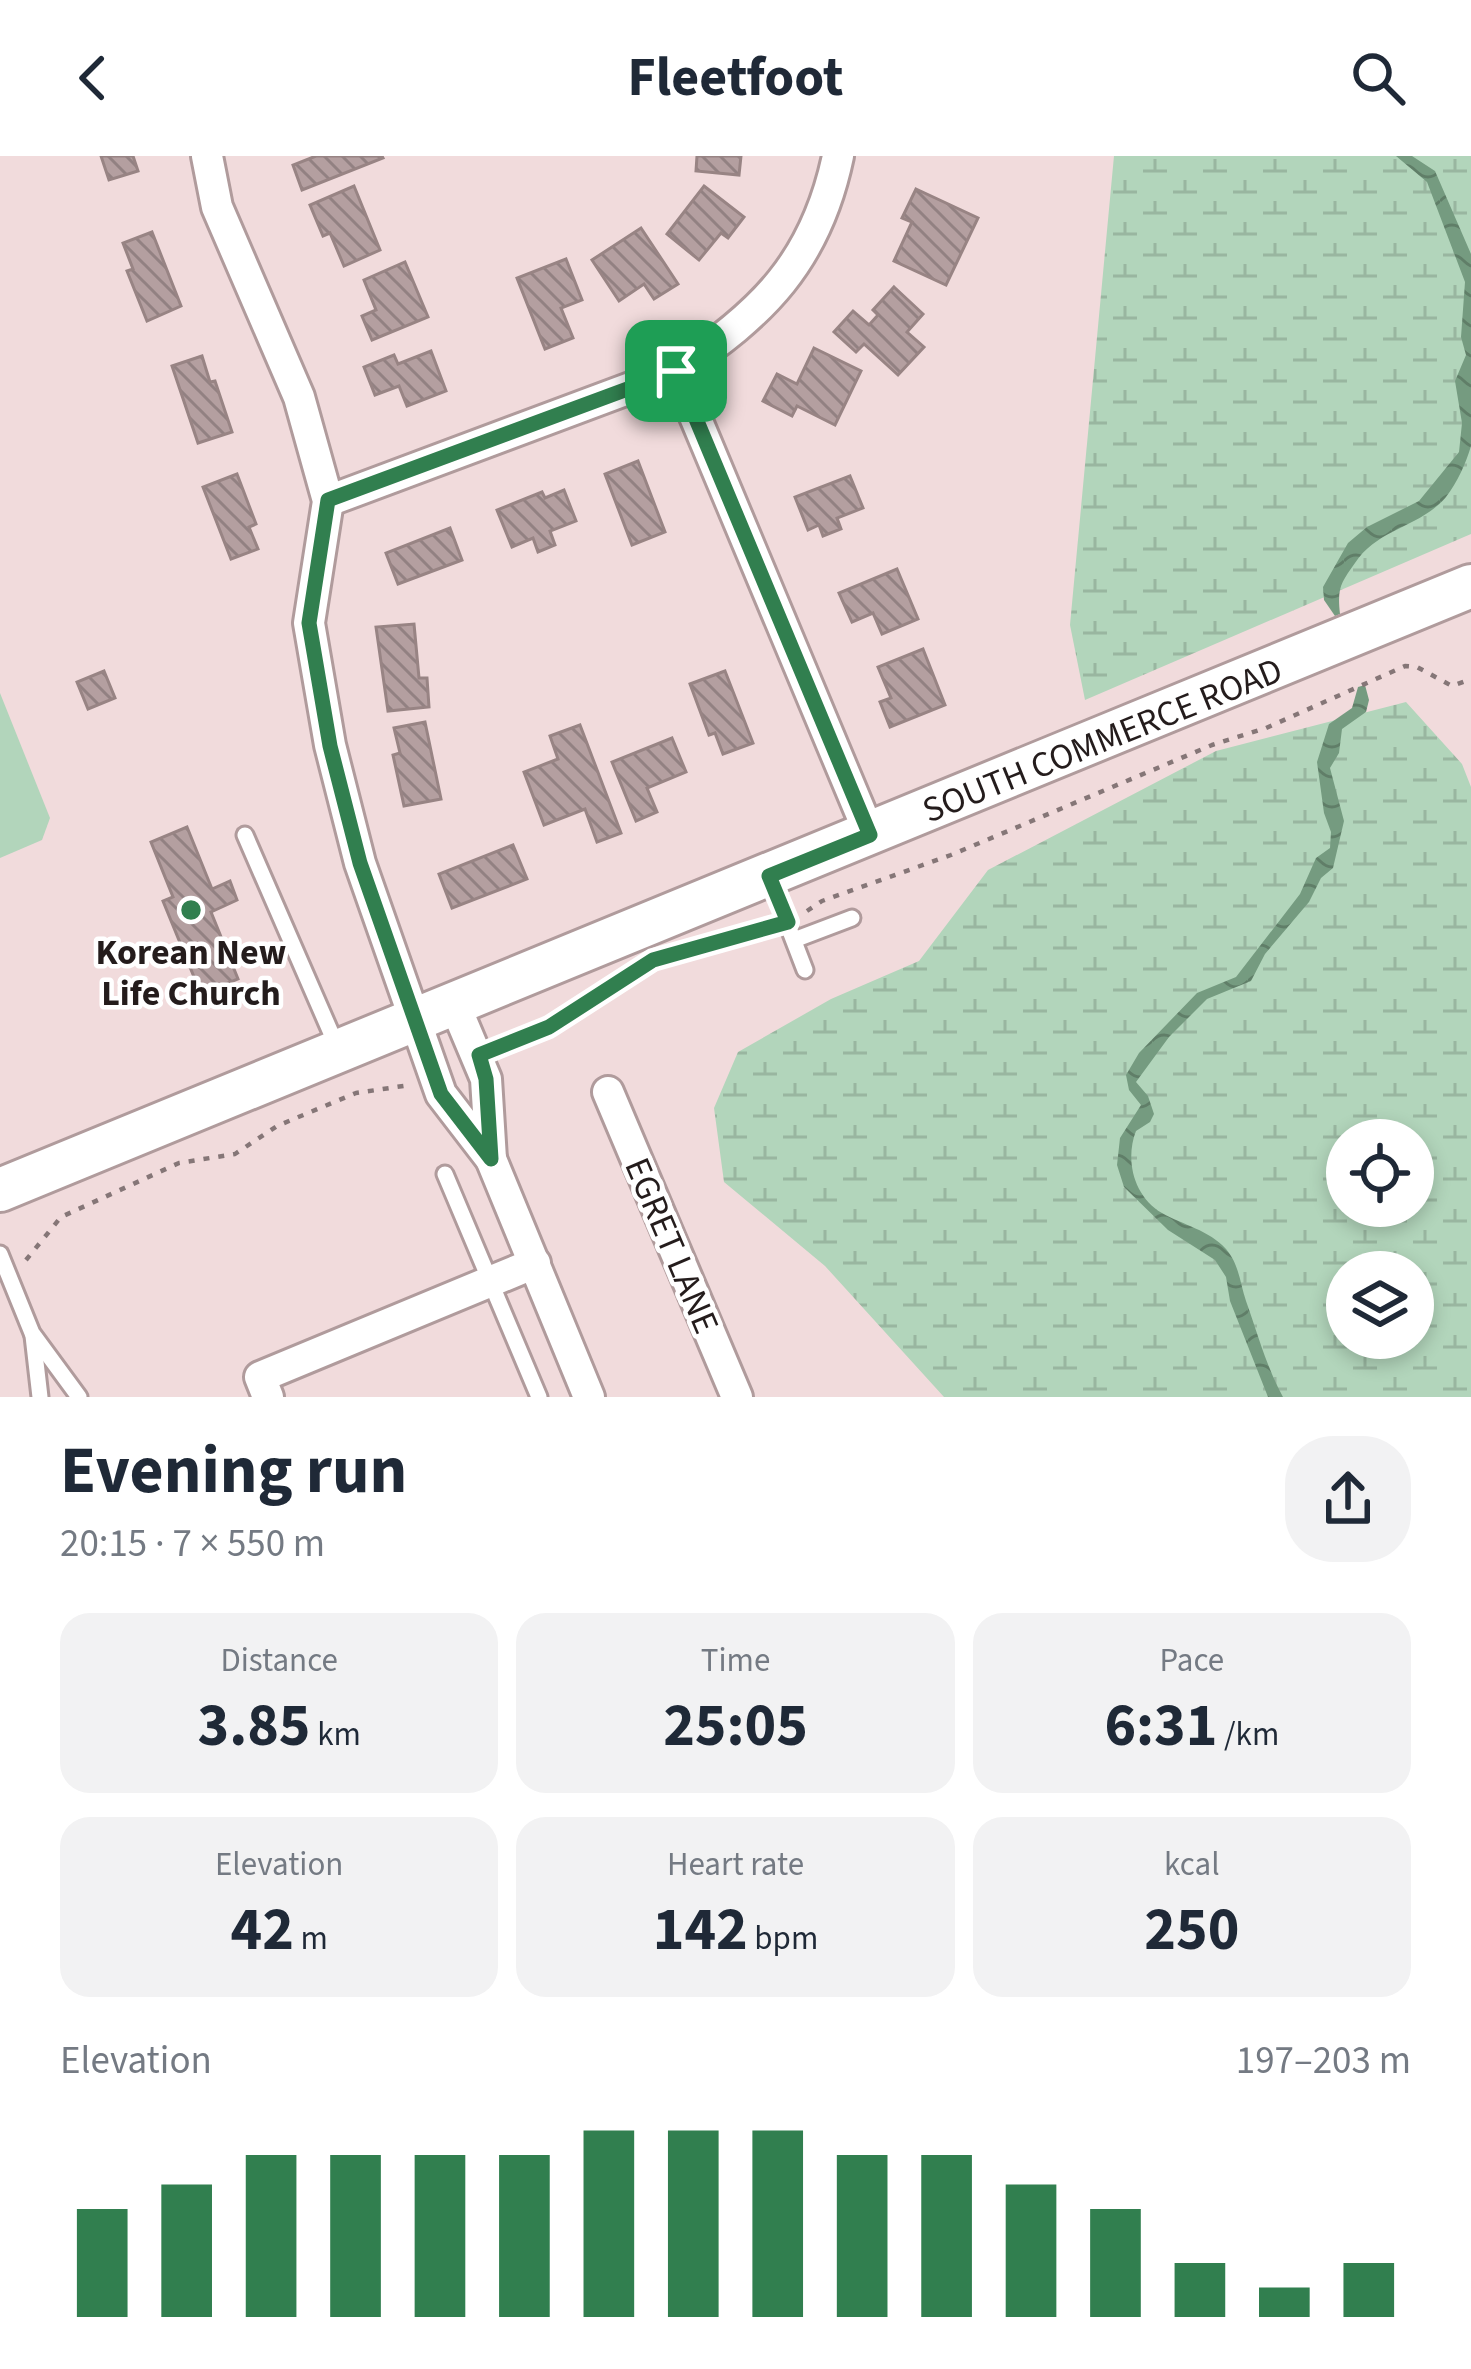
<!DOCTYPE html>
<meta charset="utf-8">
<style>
:root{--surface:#fff;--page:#f2f2f3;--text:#1f2937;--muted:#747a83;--accent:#317f4f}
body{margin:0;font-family:"Source Sans 3",sans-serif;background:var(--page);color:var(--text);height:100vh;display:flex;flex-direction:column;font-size:45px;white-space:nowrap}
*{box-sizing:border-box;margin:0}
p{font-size:39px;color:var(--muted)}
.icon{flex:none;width:66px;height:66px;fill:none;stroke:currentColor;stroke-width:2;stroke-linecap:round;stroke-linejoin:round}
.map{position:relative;height:1241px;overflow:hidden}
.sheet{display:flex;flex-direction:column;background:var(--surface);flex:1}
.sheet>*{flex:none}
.tools{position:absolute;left:1326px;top:963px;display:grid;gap:24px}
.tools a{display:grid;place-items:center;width:108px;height:108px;border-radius:50%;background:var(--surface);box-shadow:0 6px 18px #0003;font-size:60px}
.pin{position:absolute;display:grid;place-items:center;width:102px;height:102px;color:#fff;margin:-51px;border-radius:24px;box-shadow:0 6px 18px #0006}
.round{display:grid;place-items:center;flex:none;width:126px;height:126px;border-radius:48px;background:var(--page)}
.head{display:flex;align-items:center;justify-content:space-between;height:204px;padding:0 60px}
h1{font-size:66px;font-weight:700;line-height:90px}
.stats{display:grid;grid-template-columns:repeat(3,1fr);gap:18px;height:204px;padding:12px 60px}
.stats div{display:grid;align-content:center;border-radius:30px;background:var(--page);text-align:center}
.stats b{font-size:60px;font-weight:700}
.stats small{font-size:33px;font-weight:400}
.stats p{font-size:33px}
.chart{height:336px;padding:24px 60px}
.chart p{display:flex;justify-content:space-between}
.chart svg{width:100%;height:216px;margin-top:12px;stroke:var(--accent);stroke-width:6}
header{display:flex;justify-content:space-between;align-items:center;height:156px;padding:0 60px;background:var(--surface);font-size:54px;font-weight:700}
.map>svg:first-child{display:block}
</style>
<header><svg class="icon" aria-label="back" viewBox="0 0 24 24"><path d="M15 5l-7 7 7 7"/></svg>Fleetfoot<svg class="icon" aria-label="search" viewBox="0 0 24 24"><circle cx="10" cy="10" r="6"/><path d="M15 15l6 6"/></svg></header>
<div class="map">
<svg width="1471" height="1241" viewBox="0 0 1471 1241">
<defs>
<pattern id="wetland-marsh" width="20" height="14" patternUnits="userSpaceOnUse" patternTransform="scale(3)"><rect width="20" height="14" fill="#b2d5bb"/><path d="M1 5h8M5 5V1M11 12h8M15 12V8" fill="none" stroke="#99b6a0"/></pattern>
<pattern id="water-waves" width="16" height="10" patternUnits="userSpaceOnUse" patternTransform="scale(3)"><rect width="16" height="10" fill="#759b80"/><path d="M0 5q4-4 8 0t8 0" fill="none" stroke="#607e68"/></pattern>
<pattern id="building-back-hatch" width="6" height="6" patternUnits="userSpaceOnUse" patternTransform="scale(3)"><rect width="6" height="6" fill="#b49fa0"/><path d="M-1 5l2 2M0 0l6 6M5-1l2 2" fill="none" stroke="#928182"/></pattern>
</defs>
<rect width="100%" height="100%" fill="#f1dbdc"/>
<!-- wetland -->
<g fill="url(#wetland-marsh)" fill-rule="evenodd">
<polygon points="1114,0 1471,0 1471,378 1085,544 1070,469"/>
<path d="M1406,546L1462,608L1471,631V1241H944L825,1110L724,1026L714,952L738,896L831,843L919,805L988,714L1216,595ZM1347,984H1413V1050H1347ZM1347,1116H1413V1182H1347Z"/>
</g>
<!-- pitch -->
<polygon fill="#b2d5bb" points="0,537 50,662 42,684 0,702"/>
<!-- water -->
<g fill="url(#water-waves)">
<path d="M1396,0H1412L1435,15L1471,98V290C1466,307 1457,327 1446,341C1421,371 1378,372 1355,407C1341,427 1337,431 1340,458L1335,460L1324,444L1323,431L1348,387L1367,371L1419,345L1459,296L1462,267L1455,225L1466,199L1461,181L1465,126L1427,26Z"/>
<path d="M1365,529L1369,544L1366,556L1342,573L1339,597L1330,612L1344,665L1333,712L1321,722L1309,746L1265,798L1251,825L1207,843L1169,881L1136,926L1148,940L1154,958L1150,966L1136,975C1125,1003 1133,1040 1162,1057C1183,1069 1209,1074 1226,1093C1239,1108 1240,1127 1246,1145C1257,1176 1267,1212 1283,1241H1268L1230,1145L1226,1121L1215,1104L1168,1074L1124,1031L1117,1009L1120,982L1141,949L1129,934L1126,919L1139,897L1197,837L1236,821L1300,738L1316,702L1330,692L1331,676L1324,657L1317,606L1329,568L1352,552L1358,531Z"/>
</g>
<!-- building -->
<g fill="url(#building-back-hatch)" stroke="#988484" stroke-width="3">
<polygon points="101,0 133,0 138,15 109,24"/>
<polygon points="316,0 382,0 383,2 302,34 293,9"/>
<polygon points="697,0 741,0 739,19 696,15"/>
<polygon points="354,30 380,94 344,110 330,77 323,80 310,49"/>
<polygon points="704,30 744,61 728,82 721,77 699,104 667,78"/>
<polygon points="916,33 978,62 946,129 894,105 912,66 902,62"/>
<polygon points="641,72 678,128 654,143 644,128 619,145 592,104"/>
<polygon points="152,76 181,150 147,165 127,115 133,113 123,87"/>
<polygon points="566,103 582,144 561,152 573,182 545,193 517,122"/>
<polygon points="405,106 428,161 372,184 362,160 376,154 364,124"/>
<polygon points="894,131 923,158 907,176 924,191 898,219 864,188 856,196 834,176 853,155 869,169 878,159 873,154"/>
<polygon points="814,192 861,215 835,269 797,250 792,260 763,245 777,218 797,228"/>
<polygon points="431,195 446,235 407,250 399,230 375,239 364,211 394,199 398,208"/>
<polygon points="202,200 210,226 215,225 232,276 198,287 172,210"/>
<polygon points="638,305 665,376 632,389 605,318"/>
<polygon points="237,318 256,368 249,371 258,393 231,403 203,331"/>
<polygon points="850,320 863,352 837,362 841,373 823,380 819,369 808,374 795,341"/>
<polygon points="564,334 576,365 550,375 555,389 538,396 533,382 512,391 497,354 542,336 545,342"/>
<polygon points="450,372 462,404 398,428 386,397"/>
<polygon points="897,413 918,463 882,478 873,457 852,466 839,437"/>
<polygon points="414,468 419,522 427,522 429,551 388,555 376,471"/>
<polygon points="923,493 945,549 890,571 880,546 891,542 878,511"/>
<polygon points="104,515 115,542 88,553 77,526"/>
<polygon points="725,515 753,587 723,598 715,577 709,579 690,528"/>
<polygon points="425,566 441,643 404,650 393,599 400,597 394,572"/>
<polygon points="580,569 621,677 597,686 585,653 544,669 524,616 558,603 550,580"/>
<polygon points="672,582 686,616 647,632 657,656 636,665 612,606"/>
<polygon points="187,671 212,733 230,725 237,744 211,756 238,823 201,838 163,745 173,741 151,686"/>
<polygon points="513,689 527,723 452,752 439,718"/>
</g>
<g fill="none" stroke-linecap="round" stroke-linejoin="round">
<defs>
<g id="lane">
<polyline points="245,679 338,893"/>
<polyline points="770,723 805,814"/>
<polyline points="794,784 852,762"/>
<polyline points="445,1018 539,1241"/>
<polyline points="0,1098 32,1177 79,1241"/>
<polyline points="33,1180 40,1241"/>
</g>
<g id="street">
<polyline points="207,0 217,51 299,241 328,345 309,467 330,589 360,707 441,938 491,1003 589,1241"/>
<polyline points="676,215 870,679"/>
<path d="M328,345L676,215C763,158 816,105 838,0"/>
<polyline points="454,847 486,923 491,1003"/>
<polyline points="608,936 737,1241"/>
<polyline points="268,1241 260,1221 535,1107"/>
</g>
<polyline id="secondary" points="0,1034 1471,430"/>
</defs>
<!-- lane casing -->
<use href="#lane" stroke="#b09b9c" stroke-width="21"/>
<!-- street casing -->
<use href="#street" stroke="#b09b9c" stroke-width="36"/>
<!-- secondary casing -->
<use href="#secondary" stroke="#b09b9c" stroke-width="48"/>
<!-- path -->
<g stroke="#857677" stroke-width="4.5" stroke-dasharray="6 9" stroke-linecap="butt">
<polyline points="807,755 822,745 951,699 1212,589 1266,572 1405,510 1417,511 1452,530 1471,523"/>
<polyline points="659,803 770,771"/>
<polyline points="504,892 549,871 649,807"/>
<polyline points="26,1104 61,1061 179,1007 235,998 277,970 356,937 410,929"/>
</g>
<!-- lane -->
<use href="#lane" stroke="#fff" stroke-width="15"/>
<!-- street -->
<use href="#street" stroke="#fff" stroke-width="30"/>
<!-- secondary -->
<use href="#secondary" stroke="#fff" stroke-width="42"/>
</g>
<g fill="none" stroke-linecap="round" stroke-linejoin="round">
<defs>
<polygon id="route" points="676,215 870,679 769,720 788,766 653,804 549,871 479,899 486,923 491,1003 441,938 360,707 330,590 309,467 328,344"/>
</defs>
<!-- route casing -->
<use href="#route" stroke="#fff" stroke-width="24"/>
<!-- route -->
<use href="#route" stroke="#317f4f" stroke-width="15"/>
</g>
<!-- markers -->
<circle fill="#317f4f" stroke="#fff" stroke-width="4.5" cx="191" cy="754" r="12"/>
<g text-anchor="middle" stroke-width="9" stroke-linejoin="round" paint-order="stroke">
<!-- street labels -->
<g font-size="36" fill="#241c1c" stroke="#fff">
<text transform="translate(1102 583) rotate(-22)" y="13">SOUTH COMMERCE ROAD</text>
<text transform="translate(673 1089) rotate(67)" y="13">EGRET LANE</text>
</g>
<!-- poi labels -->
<g font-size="36" font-weight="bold" fill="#241c1c" stroke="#fff">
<text x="191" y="808">Korean New<tspan x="191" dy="41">Life Church</tspan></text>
</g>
</g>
</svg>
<div class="tools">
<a><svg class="icon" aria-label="locate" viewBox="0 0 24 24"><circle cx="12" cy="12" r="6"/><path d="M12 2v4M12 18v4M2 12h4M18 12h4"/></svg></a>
<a><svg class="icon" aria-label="layers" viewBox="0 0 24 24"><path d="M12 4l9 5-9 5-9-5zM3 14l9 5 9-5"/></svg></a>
</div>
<div class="pin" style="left:676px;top:215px;background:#1e9e55"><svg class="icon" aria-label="arrive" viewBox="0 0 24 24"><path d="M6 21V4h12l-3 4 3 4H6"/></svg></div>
</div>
<section class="sheet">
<div class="head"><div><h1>Evening run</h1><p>20:15 · 7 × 550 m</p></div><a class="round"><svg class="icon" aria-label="share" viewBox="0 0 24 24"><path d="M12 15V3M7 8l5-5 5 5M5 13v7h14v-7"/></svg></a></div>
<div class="stats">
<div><p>Distance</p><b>3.85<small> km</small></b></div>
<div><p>Time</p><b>25:05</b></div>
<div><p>Pace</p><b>6:31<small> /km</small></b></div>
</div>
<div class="stats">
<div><p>Elevation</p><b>42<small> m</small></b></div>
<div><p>Heart rate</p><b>142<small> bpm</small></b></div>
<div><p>kcal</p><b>250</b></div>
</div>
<div class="chart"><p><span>Elevation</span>197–203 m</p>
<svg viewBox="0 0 160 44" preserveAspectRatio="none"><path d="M5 44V22M15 44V17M25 44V11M35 44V11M45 44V11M55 44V11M65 44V6M75 44V6M85 44V6M95 44V11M105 44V11M115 44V17M125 44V22M135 44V33M145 44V38M155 44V33"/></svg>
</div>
</section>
